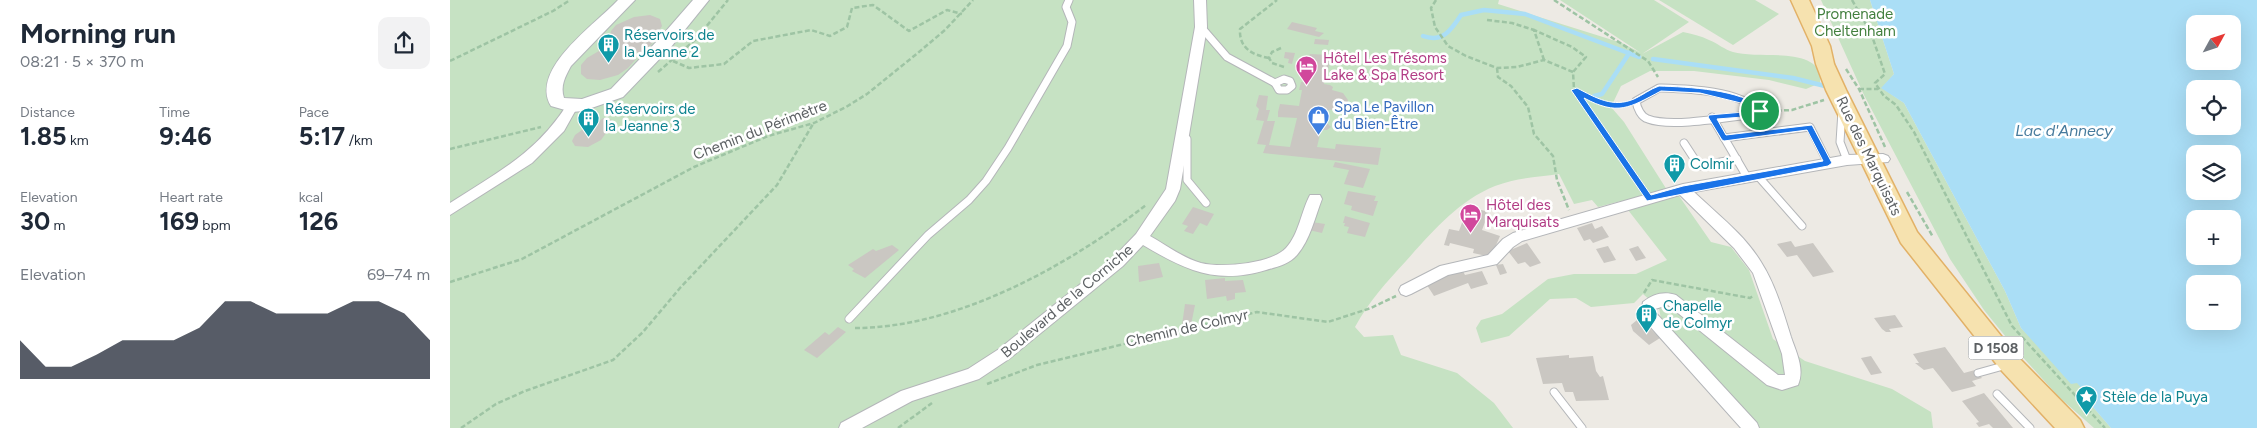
<!DOCTYPE html>
<meta charset="utf-8">
<style>
:root{--surface:#fff;--page:#f2f2f3;--text:#1f2937;--muted:#747a83;--accent:#111827}
body{margin:0;font-family:Figtree,sans-serif;background:var(--page);color:var(--text);height:100vh;display:flex;flex-direction:column;font-size:19px;white-space:nowrap}
*{box-sizing:border-box;margin:0}
p{font-size:16px;color:var(--muted)}
.icon{flex:none;width:28px;height:28px;fill:none;stroke:currentColor;stroke-width:2;stroke-linecap:round;stroke-linejoin:round}
.map{position:relative;flex:1;overflow:hidden}
.sheet{display:flex;flex-direction:column;background:var(--surface);width:450px}
.sheet>*{flex:none}
.needle{width:32px;rotate:50deg}
.controls{position:absolute;left:1736px;top:15px;display:grid;gap:10px}
.controls a{display:grid;place-items:center;width:55px;height:55px;border-radius:10px;background:var(--surface);box-shadow:0 5px 20px #0002;font-size:25px}
.pin{position:absolute;display:grid;place-items:center;width:42px;height:42px;color:#fff;margin:-21px;border:2px solid #fff;border-radius:50%;box-shadow:0 1px 5px #0007}
.round{display:grid;place-items:center;flex:none;width:52px;height:52px;border-radius:10px;background:var(--page)}
.summary{display:flex;align-items:center;justify-content:space-between;height:85px;padding:0 20px}
h1{font-size:28px;font-weight:700;line-height:38px}
.figures{display:grid;grid-template-columns:repeat(3,1fr);gap:8px;height:85px;padding:5px 20px}
.figures div{display:grid;align-content:center}
.figures b{font-size:25px;font-weight:700}
.figures small{font-size:14px;font-weight:400}
.figures p{font-size:14px}
.chart{height:140px;padding:10px 20px}
.chart p{display:flex;justify-content:space-between}
.chart svg{width:100%;height:90px;margin-top:5px;fill:var(--accent);opacity:.7}
main{display:flex;flex:1;min-height:0}
.map>svg:first-child{display:block}
</style>
<main>
<section class="sheet">
<div class="summary"><div><h1>Morning run</h1><p>08:21 · 5 × 370 m</p></div><a class="round"><svg class="icon" aria-label="share" viewBox="0 0 24 24"><path d="M12 15V3M7 8l5-5 5 5M5 13v7h14v-7"/></svg></a></div>
<div class="figures">
<div><p>Distance</p><b>1.85<small> km</small></b></div>
<div><p>Time</p><b>9:46</b></div>
<div><p>Pace</p><b>5:17<small> /km</small></b></div>
</div>
<div class="figures">
<div><p>Elevation</p><b>30<small> m</small></b></div>
<div><p>Heart rate</p><b>169<small> bpm</small></b></div>
<div><p>kcal</p><b>126</b></div>
</div>
<div class="chart"><p><span>Elevation</span>69–74 m</p>
<svg viewBox="0 0 160 44" preserveAspectRatio="none"><path d="M0 44V25L10 38L20 38L30 32L40 25L50 25L60 25L70 19L80 6L90 6L100 12L110 12L120 12L130 6L140 6L150 12L160 25V44z"/></svg>
</div>
</section>
<div class="map">
<svg width="1807" height="428" viewBox="0 0 1807 428">
<rect width="100%" height="100%" fill="#edeae4"/>
<!-- green -->
<g fill="#c6e2c3">
<path d="M0,0H1049L1048,4L1172,43L1191,53L1110,0H1204L1239,22L1192,54L1233,32C1242,34 1251,36 1259,40C1267,43 1275,50 1283,52C1308,60 1374,44 1370,83L1356,89L1319,80L1244,71H1200L1171,86L1161,107L1174,122L1217,190L1229,196L1261,242L1281,247L1299,270L1323,339L1355,361L1442,389L1481,412L1483,428H1307L1211,319L1209,308L1193,294L1184,303L1141,307L1126,298L1100,299L1059,336L1031,343L1026,328L1031,320L1052,314L1098,279L1124,274H1186L1217,260L1171,201L1148,207L1142,200L1124,204L1109,174C1087,177 1066,178 1045,186C1008,201 982,232 956,261C935,284 920,300 905,327L914,337L943,335L951,355L1007,373L1044,403L1063,428H0Z"/>
<polygon points="1209,0 1305,0 1329,14 1283,45"/>
<polygon points="1371,0 1420,0 1444,74 1432,88 1454,103 1555,291 1571,328 1638,393 1646,404 1643,407 1661,428 1644,428 1609,397 1569,353 1534,310 1500,259 1414,95"/>
</g>
<!-- water -->
<path fill="#aadef6" fill-rule="evenodd" d="M1420,0H1807V428H1661L1642,406L1646,404L1627,383L1621,384L1571,328L1555,291L1454,103L1431,88L1444,74ZM1745,24H1782V61H1745ZM1745,89H1782V126H1745ZM1745,154H1782V191H1745ZM1745,219H1782V256H1745ZM1745,284H1782V321H1745Z"/>
<g fill="none" stroke-linecap="round" stroke-linejoin="round">
<!-- stream -->
<g stroke="#aadef6" stroke-width="4.5">
<path d="M973,36C993,43 1001,30 1011,15L1034,10L1075,14L1189,57"/>
<polyline points="1203,59 1343,78 1379,87"/>
<polyline points="1144,96 1152,94 1180,52"/>
</g>
</g>
<!-- building -->
<g fill="#cac7c2">
<polygon points="200,15 210,19 212,26 207,34 199,40 204,41 194,53 185,52 186,59 178,68 168,75 150,80 137,79 131,74 131,65 137,58 154,48 167,46 159,40 161,31 166,25 184,17"/>
<polygon points="842,22 867,28 865,31 874,33 869,37 837,29"/>
<polygon points="865,39 879,40 878,45 864,44"/>
<polygon points="835,52 845,53 842,64 838,63 839,59 834,58"/>
<polygon points="860,54 880,55 877,80 875,80 874,84 880,85 883,87 882,90 893,93 898,100 897,105 893,109 878,110 876,122 881,127 877,130 871,130 867,147 885,149 886,144 931,148 928,165 813,153 816,145 807,144 814,121 806,120 809,109 806,106 809,95 818,96 816,110 820,110 817,121 825,121 819,145 840,147 847,118 828,117 828,112 830,104 849,106 852,90 849,90 851,82 854,82 855,78 852,78"/>
<polygon points="153,118 162,120 154,128 156,133 151,140 138,147 125,146 122,141 125,135 132,130 145,125"/>
<polygon points="885,162 920,169 913,188 894,184 899,170 883,167"/>
<polygon points="898,191 926,196 924,201 928,201 923,216 901,210 902,206 894,204"/>
<polygon points="1039,201 1054,204 1054,212 1036,208"/>
<polygon points="1016,206 1039,212 1032,230 1050,236 1041,257 1023,253 1024,249 1000,243 999,246 994,245 999,229 1009,231 1017,209 1015,208"/>
<polygon points="743,207 764,214 757,226 750,223 743,234 734,231 738,226 732,224"/>
<polygon points="895,216 920,223 915,237 897,233 899,227 894,226 895,223 893,223"/>
<polygon points="862,222 875,224 872,233 859,230"/>
<polygon points="1142,223 1145,229 1152,226 1159,237 1143,243 1140,239 1134,241 1127,228"/>
<polygon points="1341,241 1345,247 1363,243 1384,272 1363,277 1347,255 1337,257 1327,244"/>
<polygon points="1077,243 1091,263 1080,267 1075,262 1068,264 1058,251"/>
<polygon points="442,245 449,250 415,278 402,271 404,269 398,265 423,249 426,251"/>
<polygon points="1158,246 1166,260 1154,263 1146,249"/>
<polygon points="1188,246 1196,258 1186,261 1179,249"/>
<polygon points="709,263 713,277 689,282 688,266"/>
<polygon points="1053,264 1057,273 1050,275 1046,265"/>
<polygon points="1012,269 1015,275 1032,271 1038,284 1021,289 1018,283 984,296 975,282"/>
<polygon points="775,278 775,281 793,280 796,292 785,293 785,299 777,301 776,296 757,299 755,280"/>
<polygon points="735,304 745,305 741,325 732,325"/>
<polygon points="1445,315 1453,327 1439,329 1441,332 1436,332 1432,329 1424,318"/>
<polygon points="1187,320 1195,324 1210,338 1199,345 1183,331 1181,325"/>
<polygon points="388,327 396,332 367,358 354,350 375,332 379,335"/>
<polygon points="1495,347 1514,373 1525,370 1532,378 1522,381 1526,386 1502,392 1483,368 1474,370 1465,363 1469,363 1463,354"/>
<polygon points="1119,355 1119,358 1143,356 1146,371 1150,377 1153,376 1159,400 1126,401 1123,392 1115,392 1112,383 1093,384 1086,358"/>
<polygon points="1421,356 1432,373 1421,375 1411,358"/>
<polygon points="1534,393 1563,428 1543,428 1539,424 1529,427 1526,423 1529,422 1512,401"/>
</g>
<g fill="none" stroke-linecap="round" stroke-linejoin="round">
<defs>
<g id="lane">
<polyline points="751,27 777,57 825,83"/>
<polygon points="834,79 840,81 842,86 837,90 829,90 825,83"/>
<path d="M1209,88C1239,89 1287,90 1310,111L1306,114C1280,117 1221,128 1198,119C1191,117 1187,108 1186,101Z"/>
<polyline points="1392,111 1390,142 1397,160"/>
<polyline points="1262,117 1297,177"/>
<polyline points="1274,138 1360,127 1378,163"/>
<polyline points="737,139 737,180 756,203"/>
<polyline points="1234,143 1249,166 1287,159"/>
<polyline points="1307,175 1352,226"/>
<polyline points="399,319 478,235 519,200 536,181 558,148 617,46 622,22 616,7 619,0"/>
<polyline points="1528,373 1557,365"/>
<polyline points="1104,392 1132,428"/>
<polyline points="1547,394 1580,428"/>
</g>
<g id="street">
<path d="M744,0H756L757,27L730,189L725,201L700,236C716,245 733,258 751,263C772,268 821,264 836,248C849,234 851,212 860,195H870L872,199C865,217 860,240 847,255C839,264 827,267 816,270C766,285 735,270 693,245L673,266L559,359L529,379L462,401L412,428H389L391,423L451,391L518,369L549,349L663,258L686,234L716,189L745,27Z"/>
<path d="M122,102L128,106L114,131L82,163L0,215V203C47,173 88,152 118,103Z"/>
<path d="M1433,154L1438,156L1440,159L1438,162L1397,165L1244,192C1267,214 1294,234 1311,262C1325,284 1333,311 1341,337C1346,352 1355,369 1348,385L1332,390L1317,385L1218,305L1205,309V312L1307,423L1309,428H1291L1197,323L1191,313L1193,302C1203,294 1214,291 1226,295L1328,375H1335L1332,354L1303,273L1284,248L1230,195L1072,241L1063,247L1047,264L998,275L961,294L956,296L951,294L949,290L951,286L990,266L1038,255L1053,239L1063,233L1233,184L1397,155Z"/>
</g>
<path id="secondary" d="M168,0H185L121,66C115,77 110,86 114,98L132,99L161,89L209,39L243,0H259L221,47L173,97L133,111L122,112L101,106C79,69 146,24 168,0Z"/>
<polygon id="primary" points="1341,0 1359,0 1380,46 1384,64 1396,90 1467,232 1568,357 1630,420 1634,428 1605,428 1552,371 1451,243 1376,90 1366,64 1362,46"/>
</defs>
<!-- lane casing -->
<use href="#lane" stroke="#b4b6b9" stroke-width="9"/>
<!-- street casing -->
<use href="#street" stroke="#b4b6b9" stroke-width="2"/>
<!-- secondary casing -->
<use href="#secondary" stroke="#b3b7ba" stroke-width="2"/>
<!-- primary casing -->
<use href="#primary" stroke="#e2b167" stroke-width="3"/>
<!-- path -->
<g stroke="#9ec4a4" stroke-width="2.5" stroke-dasharray="5 2.5" stroke-linecap="butt">
<path d="M986,0L981,8L985,27L998,46L1016,56L1047,68L1067,67L1094,60L1123,72L1124,89C1141,98 1157,108 1177,104"/>
<polyline points="1104,0 1198,61 1208,77"/>
<polyline points="1402,0 1421,33 1435,74 1425,83 1434,96 1446,105 1464,132 1562,326 1655,428"/>
<polyline points="1037,20 1062,23 1084,30"/>
<polyline points="831,48 822,52 819,58 822,63 834,67"/>
<path d="M819,58C802,55 789,48 790,29L827,0"/>
<polyline points="1094,60 1084,30 1122,47 1136,57 1123,72"/>
<polyline points="0,61 103,11 120,0"/>
<polyline points="223,61 239,68 274,64 303,41 361,30 380,36 397,27 402,8 423,5 459,31 497,10 512,14"/>
<polyline points="1047,68 1048,77 1061,86 1078,107 1084,134 1103,156 1107,180 1119,210"/>
<polyline points="1396,69 1409,89 1435,147"/>
<polyline points="208,72 246,39 278,0"/>
<polyline points="1409,89 1428,89"/>
<polyline points="1125,91 1193,189"/>
<polyline points="1319,111 1342,110 1374,100"/>
<polyline points="0,149 91,127"/>
<polyline points="1457,192 1483,237"/>
<polyline points="0,282 72,259 244,167 318,136 364,123 396,107 417,94 469,52 495,30 523,0"/>
<polyline points="1194,293 1202,280 1300,298 1303,296"/>
<path d="M405,328C506,328 618,266 696,205"/>
<polyline points="537,384 587,365 807,312 878,322 921,308 946,296"/>
<polyline points="11,428 46,404 75,391 163,360 193,332 230,288 327,185 363,124"/>
<polyline points="448,428 482,403"/>
</g>
<!-- lane -->
<use href="#lane" stroke="#fff" stroke-width="7"/>
<!-- street -->
<use href="#street" fill="#fff" fill-rule="evenodd"/>
<!-- secondary -->
<use href="#secondary" fill="#fff" fill-rule="evenodd"/>
<!-- primary -->
<use href="#primary" fill="#f6e2af" fill-rule="evenodd"/>
</g>
<!-- route -->
<path fill="#1a73e8" stroke="#fff" fill-rule="evenodd" d="M1209,86C1238,87 1291,89 1313,109V113L1306,116L1267,119L1276,135L1362,125L1382,163L1378,166L1197,201L1121,90L1127,88C1146,98 1163,108 1184,99C1193,95 1200,89 1209,86ZM1211,91L1250,93L1299,105L1305,111L1259,115L1258,117L1272,140L1274,141L1357,130L1373,161L1233,186L1201,195L1134,98C1168,116 1179,108 1211,91Z"/>
<!-- icons -->
<defs>
<symbol id="building-pin" viewBox="-11 -11 22 30"><path d="M0 17L-7.5 6A9.5 9.5 0 1 1 7.5 6Z" fill="#0f9aa8" stroke="#fff"/><path d="M-4-6H4V6H1V3H-1V6H-4ZM-2.5-4.3h1.7v1.8h-1.7ZM.8-4.3h1.7v1.8H.8ZM-2.5-1h1.7V.8h-1.7ZM.8-1h1.7V.8H.8Z" fill="#fff"/></symbol>
<symbol id="hotel-pin" viewBox="-11 -11 22 30"><path d="M0 17L-7.5 6A9.5 9.5 0 1 1 7.5 6Z" fill="#d1479c" stroke="#fff"/><path d="M-6-4.5h1.5V1H6V5H4.5V3h-9V5H-6ZM-4 0a1.8 1.8 0 1 1 3.6 0ZM.5 0V-2.5h3Q6-2.5 6 0Z" fill="#fff"/></symbol>
<symbol id="shop-pin" viewBox="-11 -11 22 30"><path d="M0 17L-7.5 6A9.5 9.5 0 1 1 7.5 6Z" fill="#3f7fe0" stroke="#fff"/><path d="M-5-2.5h2.3a2.7 3.5 0 0 1 5.4 0H5L5.5 6h-11ZM-1.5-2.5h3a1.5 2.3 0 0 0-3 0Z" fill="#fff"/></symbol>
<symbol id="sight-pin" viewBox="-11 -11 22 30"><path d="M0 17L-7.5 6A9.5 9.5 0 1 1 7.5 6Z" fill="#0f9aa8" stroke="#fff"/><path d="M0-6L1.8-2.2L6-1.7L2.9 1.2L3.7 5.4L0 3.3L-3.7 5.4L-2.9 1.2L-6-1.7L-1.8-2.2Z" fill="#fff"/></symbol>
</defs>
<g fill-rule="evenodd">
<use href="#building-pin" x="146" y="32" width="25" height="34"/>
<use href="#hotel-pin" x="844" y="54" width="25" height="34"/>
<use href="#shop-pin" x="856" y="104" width="25" height="34"/>
<use href="#building-pin" x="126" y="106" width="25" height="34"/>
<use href="#building-pin" x="1212" y="152" width="25" height="34"/>
<use href="#hotel-pin" x="1008" y="202" width="25" height="34"/>
<use href="#building-pin" x="1184" y="302" width="25" height="34"/>
<use href="#sight-pin" x="1624" y="384" width="25" height="34"/>
</g>
<g text-anchor="middle" stroke-width="5" stroke-linejoin="round" paint-order="stroke">
<!-- shield labels -->
<rect fill="#fff" stroke="#8d9092" stroke-width="1" x="1518.5" y="336.5" width="55" height="23" rx="4"/>
<g font-size="14" font-weight="bold" fill="#5c6063">
<text x="1546" y="353">D 1508</text>
</g>
<!-- park labels -->
<g font-size="15" fill="#427f3e" stroke="#fff">
<text x="1405" y="19">Promenade<tspan x="1405" dy="17">Cheltenham</tspan></text>
</g>
<!-- culture labels -->
<g font-size="15" fill="#0d838f" stroke="#fff" text-anchor="start">
<text x="174" y="40">Réservoirs de<tspan x="174" dy="17">la Jeanne 2</tspan></text>
<text x="155" y="114">Réservoirs de<tspan x="155" dy="17">la Jeanne 3</tspan></text>
<text x="1240" y="169">Colmir</text>
<text x="1213" y="311">Chapelle<tspan x="1213" dy="17">de Colmyr</tspan></text>
<text x="1652" y="402">Stèle de la Puya</text>
</g>
<!-- hotel labels -->
<g font-size="15" fill="#b23c85" stroke="#fff" text-anchor="start">
<text x="873" y="63">Hôtel Les Trésoms<tspan x="873" dy="17">Lake &amp; Spa Resort</tspan></text>
<text x="1036" y="210">Hôtel des<tspan x="1036" dy="17">Marquisats</tspan></text>
</g>
<!-- shop labels -->
<g font-size="15" fill="#366cbe" stroke="#fff" text-anchor="start">
<text x="884" y="112">Spa Le Pavillon<tspan x="884" dy="17">du Bien-Être</tspan></text>
</g>
<!-- street labels -->
<g font-size="15" fill="#5c6063" stroke="#fff">
<text transform="translate(310 130) rotate(-21)" y="5">Chemin du Périmètre</text>
<text transform="translate(1419 156) rotate(64)" y="5">Rue des Marquisats</text>
<text transform="translate(617 301) rotate(-40)" y="5">Boulevard de la Corniche</text>
<text transform="translate(737 328) rotate(-13)" y="5">Chemin de Colmyr</text>
</g>
<!-- water labels -->
<g font-size="16" font-style="italic" fill="#477b9d" stroke="#fff">
<text x="1614" y="136">Lac d'Annecy</text>
</g>
</g>
</svg>
<div class="controls">
<a><svg class="needle" viewBox="-14 -14 28 28"><path d="M0-13l5 13h-10z" fill="#e53935"/><path d="M0 13l5-13h-10z" fill="#747a83"/></svg></a>
<a><svg class="icon" aria-label="locate" viewBox="0 0 24 24"><circle cx="12" cy="12" r="6"/><path d="M12 2v4M12 18v4M2 12h4M18 12h4"/></svg></a>
<a><svg class="icon" aria-label="layers" viewBox="0 0 24 24"><path d="M12 4l9 5-9 5-9-5zM3 14l9 5 9-5"/></svg></a>
<a>+</a>
<a>−</a>
</div>
<div class="pin" style="left:1310px;top:111px;background:#1e9e55"><svg class="icon" aria-label="arrive" viewBox="0 0 24 24"><path d="M6 21V4h12l-3 4 3 4H6"/></svg></div>
</div>
</main>
